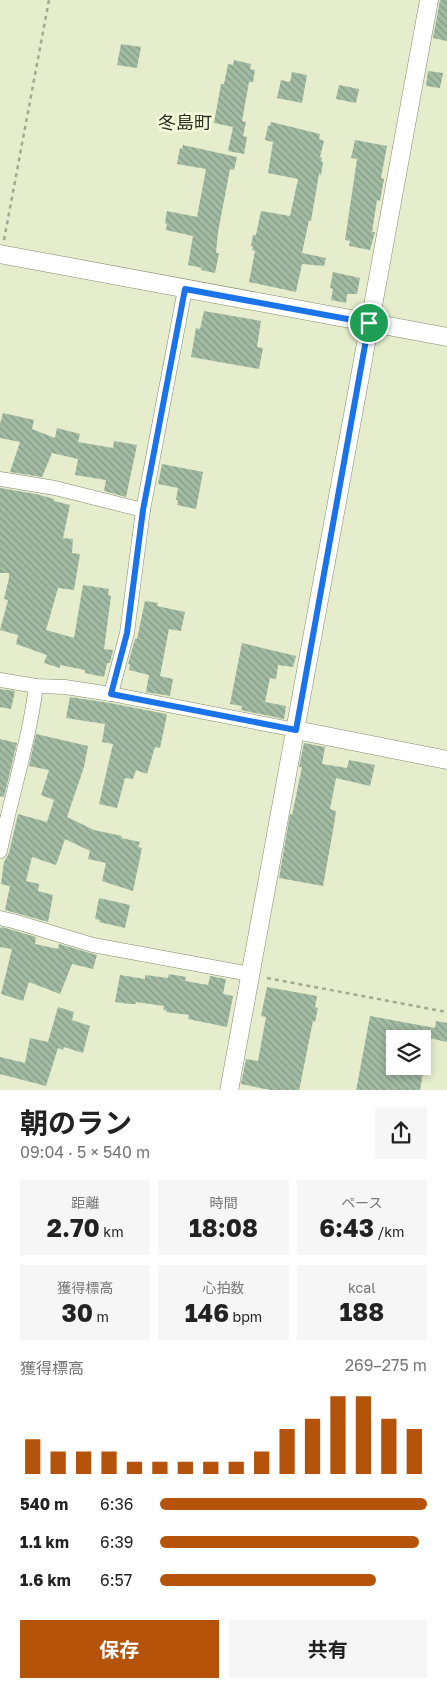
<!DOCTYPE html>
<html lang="ja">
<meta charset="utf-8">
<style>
:root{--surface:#fff;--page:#f6f6f6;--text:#222;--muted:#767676;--accent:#b45309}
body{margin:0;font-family:"Golos Text","Noto Sans JP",sans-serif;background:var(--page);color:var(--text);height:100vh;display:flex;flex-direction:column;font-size:19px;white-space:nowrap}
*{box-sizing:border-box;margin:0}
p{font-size:16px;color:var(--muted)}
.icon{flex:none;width:28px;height:28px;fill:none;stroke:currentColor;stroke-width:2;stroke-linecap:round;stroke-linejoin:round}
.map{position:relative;height:1090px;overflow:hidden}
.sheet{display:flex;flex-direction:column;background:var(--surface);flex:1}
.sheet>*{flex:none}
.tools{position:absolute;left:386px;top:1030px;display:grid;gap:10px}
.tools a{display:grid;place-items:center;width:45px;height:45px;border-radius:0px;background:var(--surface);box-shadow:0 2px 8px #0003;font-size:25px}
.pin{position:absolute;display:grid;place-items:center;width:42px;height:42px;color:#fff;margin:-21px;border:2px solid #fff;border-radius:50%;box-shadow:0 1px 5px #0007}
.round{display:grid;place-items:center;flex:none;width:52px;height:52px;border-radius:0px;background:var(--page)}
.overview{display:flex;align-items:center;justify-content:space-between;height:85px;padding:0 20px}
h1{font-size:28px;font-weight:700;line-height:38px}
.metrics{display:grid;grid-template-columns:repeat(3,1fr);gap:8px;height:85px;padding:5px 20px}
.metrics div{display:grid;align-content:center;border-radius:0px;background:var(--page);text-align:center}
.metrics b{font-size:25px;font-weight:700}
.metrics small{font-size:14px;font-weight:400}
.metrics p{font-size:14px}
.chart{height:140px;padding:10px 20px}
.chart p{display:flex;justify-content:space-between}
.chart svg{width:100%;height:90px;margin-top:5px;stroke:var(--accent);stroke-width:6}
.button{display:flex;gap:10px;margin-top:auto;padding:10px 20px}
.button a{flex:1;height:58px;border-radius:0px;background:var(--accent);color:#fff;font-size:20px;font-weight:700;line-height:58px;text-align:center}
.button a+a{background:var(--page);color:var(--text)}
ul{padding:0 20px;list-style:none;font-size:16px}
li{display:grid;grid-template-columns:80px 60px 1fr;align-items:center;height:38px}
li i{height:12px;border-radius:6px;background:var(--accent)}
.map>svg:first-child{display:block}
</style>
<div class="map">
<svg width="447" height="1091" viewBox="0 0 447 1091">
<defs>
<pattern id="building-back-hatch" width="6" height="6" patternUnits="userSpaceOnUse" patternTransform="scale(1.25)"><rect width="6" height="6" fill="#a2bba3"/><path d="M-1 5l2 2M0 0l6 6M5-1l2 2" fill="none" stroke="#849884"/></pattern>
</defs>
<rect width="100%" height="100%" fill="#e5edcc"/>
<!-- building -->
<g fill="url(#building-back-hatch)">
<polygon points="440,0 447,0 447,41 433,38"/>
<polygon points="121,44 141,47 137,68 117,65"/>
<polygon points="234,60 251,64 250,69 255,70 253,82 249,82 242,121 246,122 243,136 247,137 244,154 228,151 233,127 214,123 221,84 224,84 228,64 233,65"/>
<polygon points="428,71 443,73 440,88 426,86"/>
<polygon points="292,72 307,75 302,103 277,98 281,80 290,82"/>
<polygon points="339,85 359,89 356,103 336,99"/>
<polygon points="271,122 320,134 319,139 324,141 320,157 322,158 321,161 323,162 321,175 319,174 311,221 309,220 302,253 326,258 324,266 302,264 296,292 249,282 255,251 252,250 253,246 251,246 253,235 256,235 261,211 290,216 298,179 268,173 273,142 265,140 268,126 270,126"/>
<polygon points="355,140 387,146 381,178 384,179 380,201 377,200 372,232 375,232 370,250 349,246 350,241 345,240 357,159 351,158"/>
<polygon points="183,145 237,157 234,170 230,169 218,232 216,253 219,253 215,273 201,270 202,268 188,265 193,236 166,230 167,224 165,223 167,211 197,217 206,169 177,164 180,148 182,149"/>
<polygon points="333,272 360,278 357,294 347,294 346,303 331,300 333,289 330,288"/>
<polygon points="204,311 261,321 257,347 263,348 259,369 191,357 196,328 200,329"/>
<polygon points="3,413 34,420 32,429 55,438 57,428 80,434 78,442 113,448 114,441 137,445 126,497 104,491 106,480 75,475 78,459 52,453 42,477 10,472 20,442 0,438 0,424"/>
<polygon points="162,464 203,472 196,509 177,505 178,500 176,500 178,488 158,484"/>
<polygon points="0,488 36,494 54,499 54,501 70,505 63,538 73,539 72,553 80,554 74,590 58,588 46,630 74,638 83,585 109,589 108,595 111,596 104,649 113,650 110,663 107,663 104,677 85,673 85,670 60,665 60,668 44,663 47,655 16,644 18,635 0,630 8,600 4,599 9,578 9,573 0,573"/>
<polygon points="145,601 158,603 157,606 185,612 181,631 169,629 160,676 173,679 170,696 146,692 149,675 129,670 130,664 128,664 135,639 137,639"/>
<polygon points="242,643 296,656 293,667 278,665 276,679 270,678 265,702 286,706 284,719 241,710 242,706 230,704"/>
<polygon points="0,689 15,691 11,709 0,707"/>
<polygon points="70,697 110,703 166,714 167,715 160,748 155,747 147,774 136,770 133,779 125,778 117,808 99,804 113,744 102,742 105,724 66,718"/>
<polygon points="36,734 88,746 84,767 67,817 94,830 122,836 121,838 140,842 138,847 142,848 133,891 102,881 106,863 88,859 90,851 65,839 56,865 32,857 26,881 39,884 38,891 53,895 48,922 5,910 10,886 1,884 4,862 9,853 18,814 47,822 54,800 41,795 49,770 29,766"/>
<polygon points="0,739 17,743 4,797 0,796"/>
<polygon points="304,743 325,747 322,764 347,768 349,760 375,765 370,786 336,778 330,809 336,811 334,825 323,886 279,878 290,814 292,815 302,767 299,767"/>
<polygon points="99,898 130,905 125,928 99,922 100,920 95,919"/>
<polygon points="2,927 36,937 35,944 58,949 59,944 97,955 93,969 72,964 60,994 29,982 23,1001 1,994 12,949 0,947 0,928"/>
<polygon points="169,974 186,977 185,981 208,985 210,976 226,979 223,994 233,996 227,1027 188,1019 189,1015 166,1012 166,1010 163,1010 164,1006 136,1002 136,1004 130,1004 115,1002 120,975 145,979 145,975 168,978"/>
<polygon points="267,987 317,996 315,1007 318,1008 315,1022 313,1021 299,1091 275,1091 241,1084 246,1059 258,1061 266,1017 261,1016"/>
<polygon points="58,1007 74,1012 72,1020 90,1026 83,1053 64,1047 63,1050 58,1048 46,1086 0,1074 0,1057 25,1063 30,1038 48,1042"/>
<polygon points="370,1016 435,1028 436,1021 447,1023 447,1042 429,1038 395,1039 395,1066 424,1066 420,1091 356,1091"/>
</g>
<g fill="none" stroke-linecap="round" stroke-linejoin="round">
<defs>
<g id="minor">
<polyline points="0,479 55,488 143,510"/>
<polyline points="0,680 36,686 65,687 111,694 296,730"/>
<polyline points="111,694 127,633 143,510 185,289"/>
<path d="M0,851C11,796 29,742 36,686"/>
<polyline points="0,918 13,921 93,945 250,974"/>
</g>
<g id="tertiary">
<polyline points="0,254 447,337"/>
<polyline points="296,730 447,760"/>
<polyline points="229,1091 429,0"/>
</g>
</defs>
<!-- minor casing -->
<use href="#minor" stroke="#83896b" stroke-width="15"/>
<!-- tertiary casing -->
<use href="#tertiary" stroke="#83896b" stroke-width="19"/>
<!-- path -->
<g stroke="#a3a990" stroke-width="2.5" stroke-dasharray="4 4" stroke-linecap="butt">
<polyline points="4,240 49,0"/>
<polyline points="267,978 447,1012"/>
</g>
<!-- minor -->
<use href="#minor" stroke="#fff" stroke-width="14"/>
<!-- tertiary -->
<use href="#tertiary" stroke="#fff" stroke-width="18"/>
</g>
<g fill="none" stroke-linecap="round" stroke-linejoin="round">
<defs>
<polygon id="route" points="185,289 369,323 296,730 111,694 127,633 143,510"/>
</defs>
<!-- route casing -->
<use href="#route" stroke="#fff" stroke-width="10"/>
<!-- route -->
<use href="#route" stroke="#1a73e8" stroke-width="6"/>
</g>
<g text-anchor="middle" stroke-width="5" stroke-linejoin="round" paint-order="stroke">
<!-- quarter labels -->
<g font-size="18" fill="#2b2d21" stroke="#f3fad9">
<text x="185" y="129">冬島町</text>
</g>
</g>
</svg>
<div class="tools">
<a><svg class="icon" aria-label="layers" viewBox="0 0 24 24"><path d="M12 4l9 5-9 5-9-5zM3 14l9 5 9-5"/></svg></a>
</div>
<div class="pin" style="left:369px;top:323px;background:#1e9e55"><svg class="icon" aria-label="arrive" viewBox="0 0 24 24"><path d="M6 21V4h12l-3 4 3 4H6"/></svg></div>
</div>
<section class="sheet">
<div class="overview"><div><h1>朝のラン</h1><p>09:04 · 5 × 540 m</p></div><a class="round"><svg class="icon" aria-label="share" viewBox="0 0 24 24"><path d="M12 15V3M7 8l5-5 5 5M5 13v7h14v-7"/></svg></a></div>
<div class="metrics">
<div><p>距離</p><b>2.70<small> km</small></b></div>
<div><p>時間</p><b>18:08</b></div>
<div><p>ペース</p><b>6:43<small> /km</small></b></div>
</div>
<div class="metrics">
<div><p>獲得標高</p><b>30<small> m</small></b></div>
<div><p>心拍数</p><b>146<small> bpm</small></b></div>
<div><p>kcal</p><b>188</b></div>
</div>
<div class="chart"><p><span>獲得標高</span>269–275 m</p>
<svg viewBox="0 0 160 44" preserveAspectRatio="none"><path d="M5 44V27M15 44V33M25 44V33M35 44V33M45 44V38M55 44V38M65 44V38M75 44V38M85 44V38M95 44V33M105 44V22M115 44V17M125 44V6M135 44V6M145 44V17M155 44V22"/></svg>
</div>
<ul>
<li><b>540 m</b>6:36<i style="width:100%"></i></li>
<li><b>1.1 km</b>6:39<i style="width:97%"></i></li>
<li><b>1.6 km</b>6:57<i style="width:81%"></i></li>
</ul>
<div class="button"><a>保存</a><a>共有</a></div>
</section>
